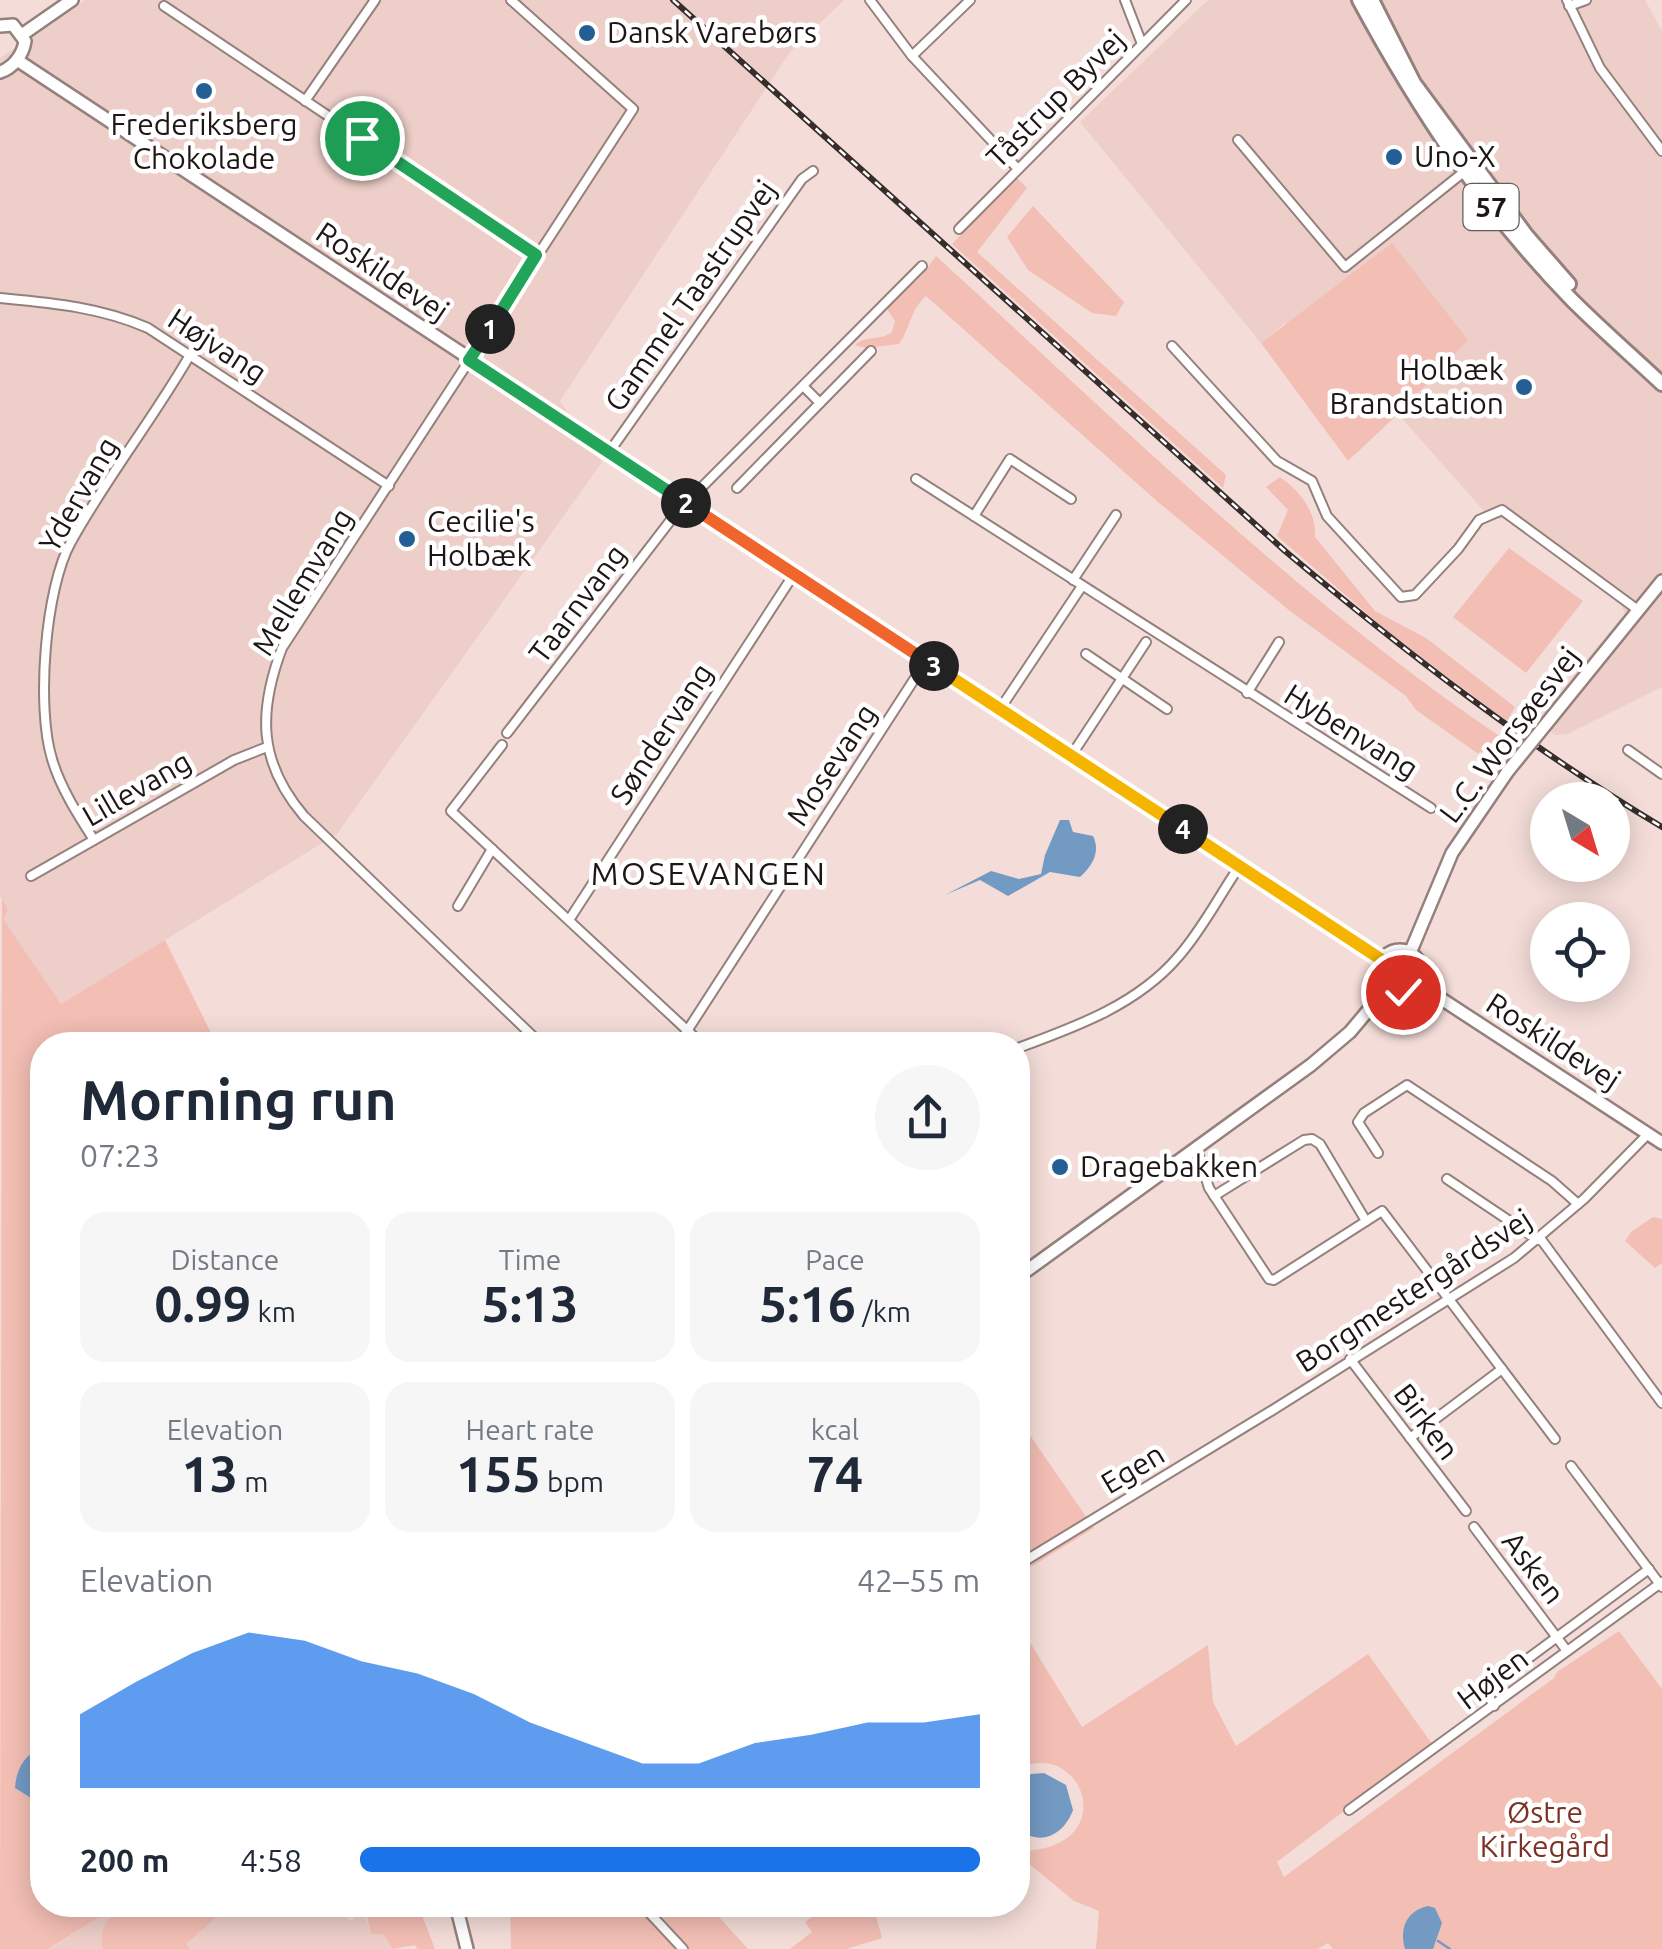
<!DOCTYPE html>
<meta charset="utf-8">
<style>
:root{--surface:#fff;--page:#f6f6f7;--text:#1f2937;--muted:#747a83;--accent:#1a73e8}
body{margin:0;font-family:Ubuntu,sans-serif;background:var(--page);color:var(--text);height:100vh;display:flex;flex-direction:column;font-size:38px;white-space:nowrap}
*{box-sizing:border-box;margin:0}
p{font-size:32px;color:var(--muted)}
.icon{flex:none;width:55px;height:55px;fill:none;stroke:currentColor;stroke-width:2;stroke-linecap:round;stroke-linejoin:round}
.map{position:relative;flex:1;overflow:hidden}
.sheet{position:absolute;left:30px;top:1032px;width:1000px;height:885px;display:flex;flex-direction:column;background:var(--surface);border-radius:40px;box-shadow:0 5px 25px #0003}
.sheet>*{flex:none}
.needle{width:65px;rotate:142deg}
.tools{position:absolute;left:1530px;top:782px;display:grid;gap:20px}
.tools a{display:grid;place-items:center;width:100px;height:100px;border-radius:50%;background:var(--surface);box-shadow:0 5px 25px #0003;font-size:50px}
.pin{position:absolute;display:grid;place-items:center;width:85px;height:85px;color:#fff;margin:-42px;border:5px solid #fff;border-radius:50%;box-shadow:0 2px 10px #0007}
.km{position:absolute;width:50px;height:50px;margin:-25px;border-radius:50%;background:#222;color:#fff;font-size:28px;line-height:50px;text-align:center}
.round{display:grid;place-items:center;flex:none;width:105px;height:105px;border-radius:52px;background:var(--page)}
.summary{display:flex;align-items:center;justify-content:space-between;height:170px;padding:0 50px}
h1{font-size:55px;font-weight:600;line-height:75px}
.figures{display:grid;grid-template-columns:repeat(3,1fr);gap:15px;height:170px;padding:10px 50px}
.figures div{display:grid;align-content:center;border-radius:25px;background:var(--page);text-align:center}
.figures b{font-size:50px;font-weight:600}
.figures small{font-size:28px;font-weight:400}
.figures p{font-size:28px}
.chart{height:280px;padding:20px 50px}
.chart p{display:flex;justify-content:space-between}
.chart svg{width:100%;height:180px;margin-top:10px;fill:var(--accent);opacity:.7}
ul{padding:0 50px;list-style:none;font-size:32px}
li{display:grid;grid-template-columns:160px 120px 1fr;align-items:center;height:75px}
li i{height:25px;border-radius:12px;background:var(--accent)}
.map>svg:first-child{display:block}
</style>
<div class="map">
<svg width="1662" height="1949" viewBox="0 0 1662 1949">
<rect width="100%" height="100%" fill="#f4ddd9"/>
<!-- built -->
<g fill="#edcec8">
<polygon points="85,0 844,0 790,52 560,401 602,462 337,834 61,1004 2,918 8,910 0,896 0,58"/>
<polygon points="1208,0 1645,0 1662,31 1662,687 1567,734 1555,735 1537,721 1625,613 1621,603 1505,519 1491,519 1398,414 1468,340 1285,323 1261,343 1080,122"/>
<polygon points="119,1905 333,1905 351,1921 363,1911 371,1933 383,1934 393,1949 49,1949"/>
</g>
<!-- green -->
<g fill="#f3beb4">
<polygon points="1016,177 1027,188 977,252 1226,475 1223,488 952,244"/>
<polygon points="1033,206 1124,302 1116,316 1092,313 1028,270 1007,237"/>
<polygon points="1392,243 1468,340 1398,414 1348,461 1261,343"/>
<path d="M936,256C1119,423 1302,604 1508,742L1505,748L1477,753L1416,710L1406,696L1290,611L1158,502L926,296C910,310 911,327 899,344L866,348L855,345C866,335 880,341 892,332L895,321L887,309L923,274Z"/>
<path d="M1280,477C1299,490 1317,512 1315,537L1375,611L1426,638L1515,707L1507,721L1393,636L1277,536L1288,510L1266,487Z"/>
<polygon points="1509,548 1583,601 1526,673 1453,617"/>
<polygon points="2,899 8,910 3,919 61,1004 165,940 217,1045 42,1045 42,1748 34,1751 31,1798 42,1800 42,1905 119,1905 48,1949 0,1949"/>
<polygon points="1653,1217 1662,1219 1662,1263 1655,1268 1625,1241 1631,1232"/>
<polygon points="1018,1418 1094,1528 1018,1575"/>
<path d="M1018,1623L1082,1727L1208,1645L1213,1702L1236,1746L1368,1654L1432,1744L1277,1862L1284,1877L1554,1678L1557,1672L1619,1631L1662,1689V1949H1333L1328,1943L1318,1949H1096L1099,1911L1074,1901L1022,1858V1851C1124,1848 1082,1736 1018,1769Z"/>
<path d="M126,1905H220L221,1913L186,1944L189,1949H103C98,1928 109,1915 126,1905Z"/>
<polygon points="394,1905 418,1905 435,1949 417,1949 415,1945 393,1949 383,1934 371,1934 367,1917"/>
<polygon points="510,1905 708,1905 748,1949 511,1949"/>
<polygon points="828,1905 873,1905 882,1938 847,1949 790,1949 812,1932 805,1922"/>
</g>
<!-- water -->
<g fill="#739ac3">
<path d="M1060,820H1069L1073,832L1093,836C1101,852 1092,866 1080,877L1050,872L1008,896L980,880L945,895L991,871L1019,879L1041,874L1045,855Z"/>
<path d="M42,1748V1800L31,1798L15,1788C16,1770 24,1754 42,1748Z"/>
<path d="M1044,1773L1066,1785L1073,1810C1064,1835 1040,1847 1018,1829V1782L1031,1774Z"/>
<path d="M1428,1906L1435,1908L1442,1923L1433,1949H1405C1399,1929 1406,1911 1428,1906Z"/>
</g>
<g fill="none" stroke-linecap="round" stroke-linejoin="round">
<!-- stream -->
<polyline stroke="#739ac3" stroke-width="2.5" points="1438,1941 1450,1949"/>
<defs>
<g id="street">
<path d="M511,0L633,109L282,648C258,712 258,762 304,816L542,1045"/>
<polyline points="870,0 912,56 1018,169"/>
<polyline points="1125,0 1142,44"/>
<polyline points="1567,0 1600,68 1662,151"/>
<polyline points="164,6 536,255"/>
<polyline points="1569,6 1586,0"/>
<polyline points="912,56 970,0"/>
<polyline points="305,101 375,0"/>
<polyline points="1238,140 1345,267 1465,171"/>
<polyline points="959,229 1186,0"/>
<path d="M0,298C52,303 100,307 148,328L389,486"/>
<polyline points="1172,346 1277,461 1312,481 1327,516 1401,597 1415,595 1458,549 1479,520 1502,510 1638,610"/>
<polyline points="820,403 871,351"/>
<polyline points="610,451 802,179 813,171"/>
<polyline points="916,479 1431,808"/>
<polyline points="737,488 820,403 803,386"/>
<polyline points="974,516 1010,459 1071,499"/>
<polyline points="1073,580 1116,515"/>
<polyline points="1086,654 1167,709"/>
<polyline points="1247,693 1279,642"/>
<polyline points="1000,709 1082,586"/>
<polyline points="507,733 677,512 922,266"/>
<polyline points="502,745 451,811 703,1045"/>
<polyline points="1628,750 1662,774"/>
<polyline points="1071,756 1146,642"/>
<path d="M94,840C78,815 60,787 52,759C36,708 45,588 71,542C107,477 153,419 190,355"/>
<polyline points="31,876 234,760 267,747"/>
<polyline points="458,906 492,849"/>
<polyline points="569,920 794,574"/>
<polyline points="678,1045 926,661"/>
<path d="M1018,1048C1075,1027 1137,1005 1178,957C1202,930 1219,896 1239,867"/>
<polyline points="1197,1150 1209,1188 1269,1279 1274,1280 1382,1211 1555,1439"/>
<polyline points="1378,1153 1358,1122 1364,1113 1407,1085 1552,1181 1578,1204"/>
<polyline points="1447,1179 1538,1240"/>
<polyline points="1214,1196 1304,1140 1312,1139 1320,1144 1366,1221"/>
<polyline points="1540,1238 1662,1403"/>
<polyline points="1350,1359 1466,1511"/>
<polyline points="1410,1438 1502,1369"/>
<polyline points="1571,1466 1662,1587"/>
<polyline points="1474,1527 1567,1651"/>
<polyline points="1018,1565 1271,1411 1514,1258 1584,1199 1648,1134"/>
<polyline points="1494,1706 1489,1697 1491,1686 1649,1569"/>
<polyline points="1349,1810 1662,1582"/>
<polyline points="642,1905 683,1949"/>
</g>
<g id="secondary">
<path d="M0,26L13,25L25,41C23,55 13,68 0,72"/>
<polyline points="23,34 72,0"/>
<polyline points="17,60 1382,960"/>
<polyline points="1547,723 1662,581"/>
<circle cx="1400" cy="971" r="21"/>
<polyline points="1410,953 1452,853 1508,771"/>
<polyline points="1417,983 1662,1143"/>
<polyline points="1018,1277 1311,1065 1350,1032 1387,988"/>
<polyline points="456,1905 467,1949"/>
</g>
<g id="primary">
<path d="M1359,0C1418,109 1485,211 1572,300C1601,329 1632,356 1662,384"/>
<polyline points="1372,0 1414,83 1527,236 1569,284"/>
</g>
</defs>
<!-- street casing -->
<use href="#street" stroke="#94807c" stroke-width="12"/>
<!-- secondary casing -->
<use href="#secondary" stroke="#94807c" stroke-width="16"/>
<!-- primary casing -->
<use href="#primary" stroke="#94807c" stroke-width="18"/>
<!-- street -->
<use href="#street" stroke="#fff" stroke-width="8"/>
<!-- secondary -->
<use href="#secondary" stroke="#fff" stroke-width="11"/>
<!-- primary -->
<use href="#primary" stroke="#fff" stroke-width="12"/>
<defs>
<path id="rail" d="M673,0L1285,551C1405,652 1527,746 1662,827"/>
</defs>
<!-- rail casing -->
<use href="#rail" stroke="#372e2c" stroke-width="6"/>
<!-- rail -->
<use href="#rail" stroke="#fff" stroke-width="2.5" stroke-dasharray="8" stroke-linecap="butt"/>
<defs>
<polyline id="secondary-bridge" points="1508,771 1547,723"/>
</defs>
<!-- secondary-bridge casing -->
<use href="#secondary-bridge" stroke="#94807c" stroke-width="16" stroke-linecap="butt"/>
<!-- secondary-bridge -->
<use href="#secondary-bridge" stroke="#fff" stroke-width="11"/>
</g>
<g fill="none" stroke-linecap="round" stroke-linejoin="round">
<defs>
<polyline id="split-1" points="362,138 536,255 490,329"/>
<polyline id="split-2" points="490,329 469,360 686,503"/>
<polyline id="split-3" points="686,503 934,666"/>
<polyline id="split-4" points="934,666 1183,829"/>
<path id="split-5" d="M1183,829L1382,960C1375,978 1384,991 1403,992"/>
</defs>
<!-- split-1 casing -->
<use href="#split-1" stroke="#fff" stroke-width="20"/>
<!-- split-2 casing -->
<use href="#split-2" stroke="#fff" stroke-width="20"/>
<!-- split-3 casing -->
<use href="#split-3" stroke="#fff" stroke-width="20"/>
<!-- split-4 casing -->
<use href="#split-4" stroke="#fff" stroke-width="20"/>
<!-- split-5 casing -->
<use href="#split-5" stroke="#fff" stroke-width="20"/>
<!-- split-1 -->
<use href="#split-1" stroke="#22a559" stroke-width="12"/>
<!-- split-2 -->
<use href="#split-2" stroke="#22a559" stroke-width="12"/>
<!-- split-3 -->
<use href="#split-3" stroke="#f0652b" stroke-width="12"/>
<!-- split-4 -->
<use href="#split-4" stroke="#f5b400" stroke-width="12"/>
<!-- split-5 -->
<use href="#split-5" stroke="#f5b400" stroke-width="12"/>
</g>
<!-- markers -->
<g fill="#235e95" stroke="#fff" stroke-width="4">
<circle cx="587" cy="33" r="10"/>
<circle cx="204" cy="91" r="10"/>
<circle cx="1394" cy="157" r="10"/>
<circle cx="1524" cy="387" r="10"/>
<circle cx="407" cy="539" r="10"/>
<circle cx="1060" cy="1167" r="10"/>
</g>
<g text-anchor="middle" stroke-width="9" stroke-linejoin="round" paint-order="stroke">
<!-- shield labels -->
<rect fill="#fff" stroke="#625c5b" stroke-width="2.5" x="1463.5" y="184" width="55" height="46" rx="8"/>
<g font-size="28" font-weight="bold" fill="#1e1615">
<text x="1491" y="217">57</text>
</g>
<!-- poi labels -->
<g font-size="30" fill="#1e1615" stroke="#fff" text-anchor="start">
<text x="607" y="43">Dansk Varebørs</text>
<text x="204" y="135" text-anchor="middle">Frederiksberg<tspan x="204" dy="34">Chokolade</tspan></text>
<text x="1414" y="167">Uno-X</text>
<text x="1504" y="380" text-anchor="end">Holbæk<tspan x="1504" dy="34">Brandstation</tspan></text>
<text x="427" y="532">Cecilie's<tspan x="427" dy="34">Holbæk</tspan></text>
<text x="1080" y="1177">Dragebakken</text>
</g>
<!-- street labels -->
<g font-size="30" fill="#1e1615" stroke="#fff">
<text transform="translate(1056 99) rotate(-45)" y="10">Tåstrup Byvej</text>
<text transform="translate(382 272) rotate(34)" y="10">Roskildevej</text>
<text transform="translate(691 296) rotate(-55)" y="10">Gammel Taastrupvej</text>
<text transform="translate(217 346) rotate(33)" y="10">Højvang</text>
<text transform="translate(79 495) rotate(-60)" y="10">Ydervang</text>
<text transform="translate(303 582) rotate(-59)" y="10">Mellemvang</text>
<text transform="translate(578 604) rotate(-53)" y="10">Taarnvang</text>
<text transform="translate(1351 732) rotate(32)" y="10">Hybenvang</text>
<text transform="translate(662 734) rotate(-57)" y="10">Søndervang</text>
<text transform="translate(1510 735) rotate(-53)" y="10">L.C. Worsøesvej</text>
<text transform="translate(832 765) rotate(-57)" y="10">Mosevang</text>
<text transform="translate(137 789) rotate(-30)" y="10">Lillevang</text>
<text transform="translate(1553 1042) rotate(33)" y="10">Roskildevej</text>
<text transform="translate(1414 1291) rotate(-33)" y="10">Borgmestergårdsvej</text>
<text transform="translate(1426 1422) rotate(53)" y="10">Birken</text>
<text transform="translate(1133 1469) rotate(-31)" y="10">Egen</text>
<text transform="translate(1533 1568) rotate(53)" y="10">Asken</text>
<text transform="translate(1493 1679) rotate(-37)" y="10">Højen</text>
</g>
<!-- park labels -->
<g font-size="30" fill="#7b3226" stroke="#fff">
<text x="1545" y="1823">Østre<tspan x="1545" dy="34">Kirkegård</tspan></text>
</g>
<!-- neighbourhood labels -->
<g font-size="32" letter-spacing="2.5" fill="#1e1615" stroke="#fff">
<text x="709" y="885">MOSEVANGEN</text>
</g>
</g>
</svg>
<div class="tools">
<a><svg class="needle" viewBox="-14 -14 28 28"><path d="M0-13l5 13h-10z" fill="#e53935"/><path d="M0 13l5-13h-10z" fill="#747a83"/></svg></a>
<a><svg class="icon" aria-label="locate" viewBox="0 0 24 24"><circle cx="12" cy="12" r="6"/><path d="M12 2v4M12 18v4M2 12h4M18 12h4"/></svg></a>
</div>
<div class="pin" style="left:362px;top:138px;background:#1e9e55"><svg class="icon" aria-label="arrive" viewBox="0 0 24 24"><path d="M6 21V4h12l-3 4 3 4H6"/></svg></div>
<div class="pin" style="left:1403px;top:992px;background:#d93025"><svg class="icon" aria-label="check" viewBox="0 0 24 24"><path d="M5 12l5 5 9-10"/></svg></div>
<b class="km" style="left:490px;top:329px">1</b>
<b class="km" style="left:686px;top:503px">2</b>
<b class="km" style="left:934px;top:666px">3</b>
<b class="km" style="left:1183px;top:829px">4</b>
<section class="sheet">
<div class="summary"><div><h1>Morning run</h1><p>07:23</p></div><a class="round"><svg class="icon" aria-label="share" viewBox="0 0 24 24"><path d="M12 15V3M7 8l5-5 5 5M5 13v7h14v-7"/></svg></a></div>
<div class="figures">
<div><p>Distance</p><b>0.99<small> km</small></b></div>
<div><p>Time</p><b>5:13</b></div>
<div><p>Pace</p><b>5:16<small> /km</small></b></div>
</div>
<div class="figures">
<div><p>Elevation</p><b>13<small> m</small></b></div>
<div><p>Heart rate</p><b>155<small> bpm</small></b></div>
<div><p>kcal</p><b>74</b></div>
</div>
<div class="chart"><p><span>Elevation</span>42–55 m</p>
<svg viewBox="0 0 160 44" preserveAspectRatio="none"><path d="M0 44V26L10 18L20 11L30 6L40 8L50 13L60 16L70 21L80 28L90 33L100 38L110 38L120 33L130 31L140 28L150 28L160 26V44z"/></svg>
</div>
<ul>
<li><b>200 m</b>4:58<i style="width:100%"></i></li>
</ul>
</section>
</div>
